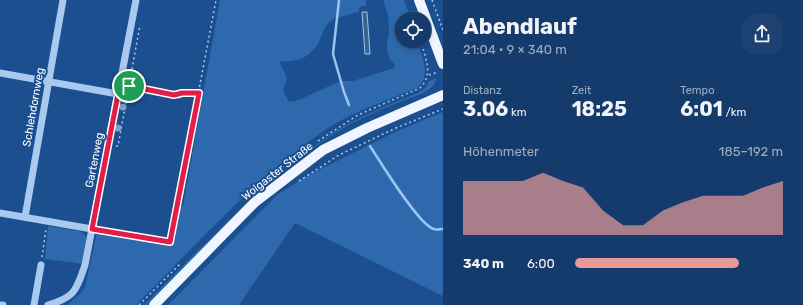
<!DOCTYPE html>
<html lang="de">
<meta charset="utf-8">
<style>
:root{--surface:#143b6b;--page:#1d4271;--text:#f1f3f6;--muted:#9dadc1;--line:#33557e;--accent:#e69b98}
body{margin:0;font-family:Rubik,sans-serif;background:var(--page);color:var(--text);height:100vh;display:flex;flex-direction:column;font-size:15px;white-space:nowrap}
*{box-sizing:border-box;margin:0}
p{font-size:13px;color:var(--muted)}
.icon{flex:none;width:22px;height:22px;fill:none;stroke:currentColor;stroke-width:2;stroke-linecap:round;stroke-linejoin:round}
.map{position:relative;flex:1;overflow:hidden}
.sheet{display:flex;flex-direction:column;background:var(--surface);width:360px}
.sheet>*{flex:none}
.fabs{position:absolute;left:395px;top:12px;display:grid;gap:8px}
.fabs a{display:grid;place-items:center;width:36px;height:36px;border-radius:50%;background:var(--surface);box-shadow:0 2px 6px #0003,0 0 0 1px var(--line);font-size:20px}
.pin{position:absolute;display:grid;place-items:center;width:34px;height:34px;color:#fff;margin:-17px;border:2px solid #fff;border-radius:50%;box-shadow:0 1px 4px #0007}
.round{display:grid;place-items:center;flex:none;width:42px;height:42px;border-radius:16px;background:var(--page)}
.summary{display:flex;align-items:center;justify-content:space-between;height:68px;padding:0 20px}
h1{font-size:22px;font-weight:700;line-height:30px}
.stats{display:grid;grid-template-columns:repeat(3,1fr);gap:6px;height:68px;padding:4px 20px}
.stats div{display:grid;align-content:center}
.stats b{font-size:20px;font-weight:700}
.stats small{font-size:11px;font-weight:400}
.stats p{font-size:11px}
.chart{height:112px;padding:8px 20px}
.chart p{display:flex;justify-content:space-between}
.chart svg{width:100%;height:72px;margin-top:4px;fill:var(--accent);opacity:.7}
ul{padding:0 20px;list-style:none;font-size:13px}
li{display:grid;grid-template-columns:64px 48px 1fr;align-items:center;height:30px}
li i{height:10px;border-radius:5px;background:var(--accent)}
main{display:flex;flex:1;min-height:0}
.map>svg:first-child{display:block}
</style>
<main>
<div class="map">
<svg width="443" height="305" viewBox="0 0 443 305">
<rect width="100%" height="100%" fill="#1b4f8f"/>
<!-- green -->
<g fill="#2e69ad">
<path d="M220,0H366V6L359,7V12L340,17H335C333,21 329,22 327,25C323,31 321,37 319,42C310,58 296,63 279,61L287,78L283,90L289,102L299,100L340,81H353L394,68L395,65C381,51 390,41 389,25C389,16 386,8 383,0H404L411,19H402V41H417C422,56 432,76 417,88C388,100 354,111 328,128C256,177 197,244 136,305H67L80,294L85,287L98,228L169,239L175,205L183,206Z"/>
<path d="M436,78C435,84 433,87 428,90C419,96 407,99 397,103C375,112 352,122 332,135C263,181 205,247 146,305H144C203,246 261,183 330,135C357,117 388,105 418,93L425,88L429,81Z"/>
<polygon points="443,112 443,296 295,223 239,305 168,305 277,195 310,174 341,159 395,132"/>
<path d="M48,226L79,231C93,235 85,253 84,264L45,259Z"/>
</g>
<!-- water -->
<polygon fill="#3c6290" stroke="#9cc4f0" points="362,12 367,12 370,54 365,54"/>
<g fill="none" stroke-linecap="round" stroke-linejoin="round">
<!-- stream -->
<g stroke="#9cc4f0" stroke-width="2.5">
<polyline points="339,0 333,54 344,92 349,105"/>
<path d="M370,146C380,161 419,226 434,229C436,230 440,229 443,229"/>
</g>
<!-- path -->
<g stroke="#a9c9ee" stroke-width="1.5" stroke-dasharray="2 3" stroke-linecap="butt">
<polyline points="432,0 443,30"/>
<polyline points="429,75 438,72"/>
<polyline points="130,86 174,95 182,93 199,93"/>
<polyline points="174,95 183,99"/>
<path d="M318,141L358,115L420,88C434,74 425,58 421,41"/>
<polyline points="116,146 118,146 140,25"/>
<polyline points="270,177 305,150"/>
<polyline points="299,181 339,155 396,128 443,109"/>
<polyline points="99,230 170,242 216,0"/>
<polyline points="42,257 46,229"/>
<polyline points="139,305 181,263"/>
</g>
<!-- minor -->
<g stroke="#a9c9ee" stroke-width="7">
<polyline points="0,73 118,94"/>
<polyline points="0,213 92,229"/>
<polyline points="25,217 63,0"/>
<polyline points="0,305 3,305"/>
<polyline points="34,305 41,265"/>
<path d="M48,305C75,297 76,291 85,265L136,0"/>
</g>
<!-- major -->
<g stroke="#f0f6ff" stroke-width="10">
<polyline points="419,0 443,64"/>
<polyline points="154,305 255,202 323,150 367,128 443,95"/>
</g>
</g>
<!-- trees -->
<g fill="#7ea0ca">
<circle cx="124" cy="94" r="3.5"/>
<circle cx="123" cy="107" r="3.5"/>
<circle cx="118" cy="128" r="3.5"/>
</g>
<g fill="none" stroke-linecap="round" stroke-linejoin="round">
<defs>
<polygon id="route" points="120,84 174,95 182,93 199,93 170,242 92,229"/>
</defs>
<!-- route casing -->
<use href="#route" stroke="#fff" stroke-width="8"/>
<!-- route -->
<use href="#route" stroke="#e11d48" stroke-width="5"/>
</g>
<g text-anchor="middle" stroke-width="4" stroke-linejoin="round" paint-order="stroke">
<!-- street labels -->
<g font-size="11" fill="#fff" stroke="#1b4f8f">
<text transform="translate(33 107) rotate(-80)" y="4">Schlehdornweg</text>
<text transform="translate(94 160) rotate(-79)" y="4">Gartenweg</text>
<text transform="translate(277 171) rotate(-38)" y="4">Wolgaster Straße</text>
</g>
</g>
</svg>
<div class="fabs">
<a><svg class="icon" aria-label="locate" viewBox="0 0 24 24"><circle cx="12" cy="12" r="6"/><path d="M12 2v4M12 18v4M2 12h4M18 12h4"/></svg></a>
</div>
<div class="pin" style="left:129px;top:86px;background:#1e9e55"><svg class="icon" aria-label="arrive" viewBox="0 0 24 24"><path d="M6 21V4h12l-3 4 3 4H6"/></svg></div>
</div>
<section class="sheet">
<div class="summary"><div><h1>Abendlauf</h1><p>21:04 · 9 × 340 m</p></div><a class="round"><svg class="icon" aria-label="share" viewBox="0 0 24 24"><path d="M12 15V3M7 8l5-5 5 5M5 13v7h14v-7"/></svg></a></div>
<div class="stats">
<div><p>Distanz</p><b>3.06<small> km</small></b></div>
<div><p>Zeit</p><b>18:25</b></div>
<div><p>Tempo</p><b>6:01<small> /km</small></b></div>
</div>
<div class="chart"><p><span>Höhenmeter</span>185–192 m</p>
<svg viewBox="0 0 160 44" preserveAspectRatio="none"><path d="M0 44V11L10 11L20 11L30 11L40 6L50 11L60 15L70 29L80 38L90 38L100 29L110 24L120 20L130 20L140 20L150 15L160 11V44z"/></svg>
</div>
<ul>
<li><b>340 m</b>6:00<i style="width:79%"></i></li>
</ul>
</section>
</main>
